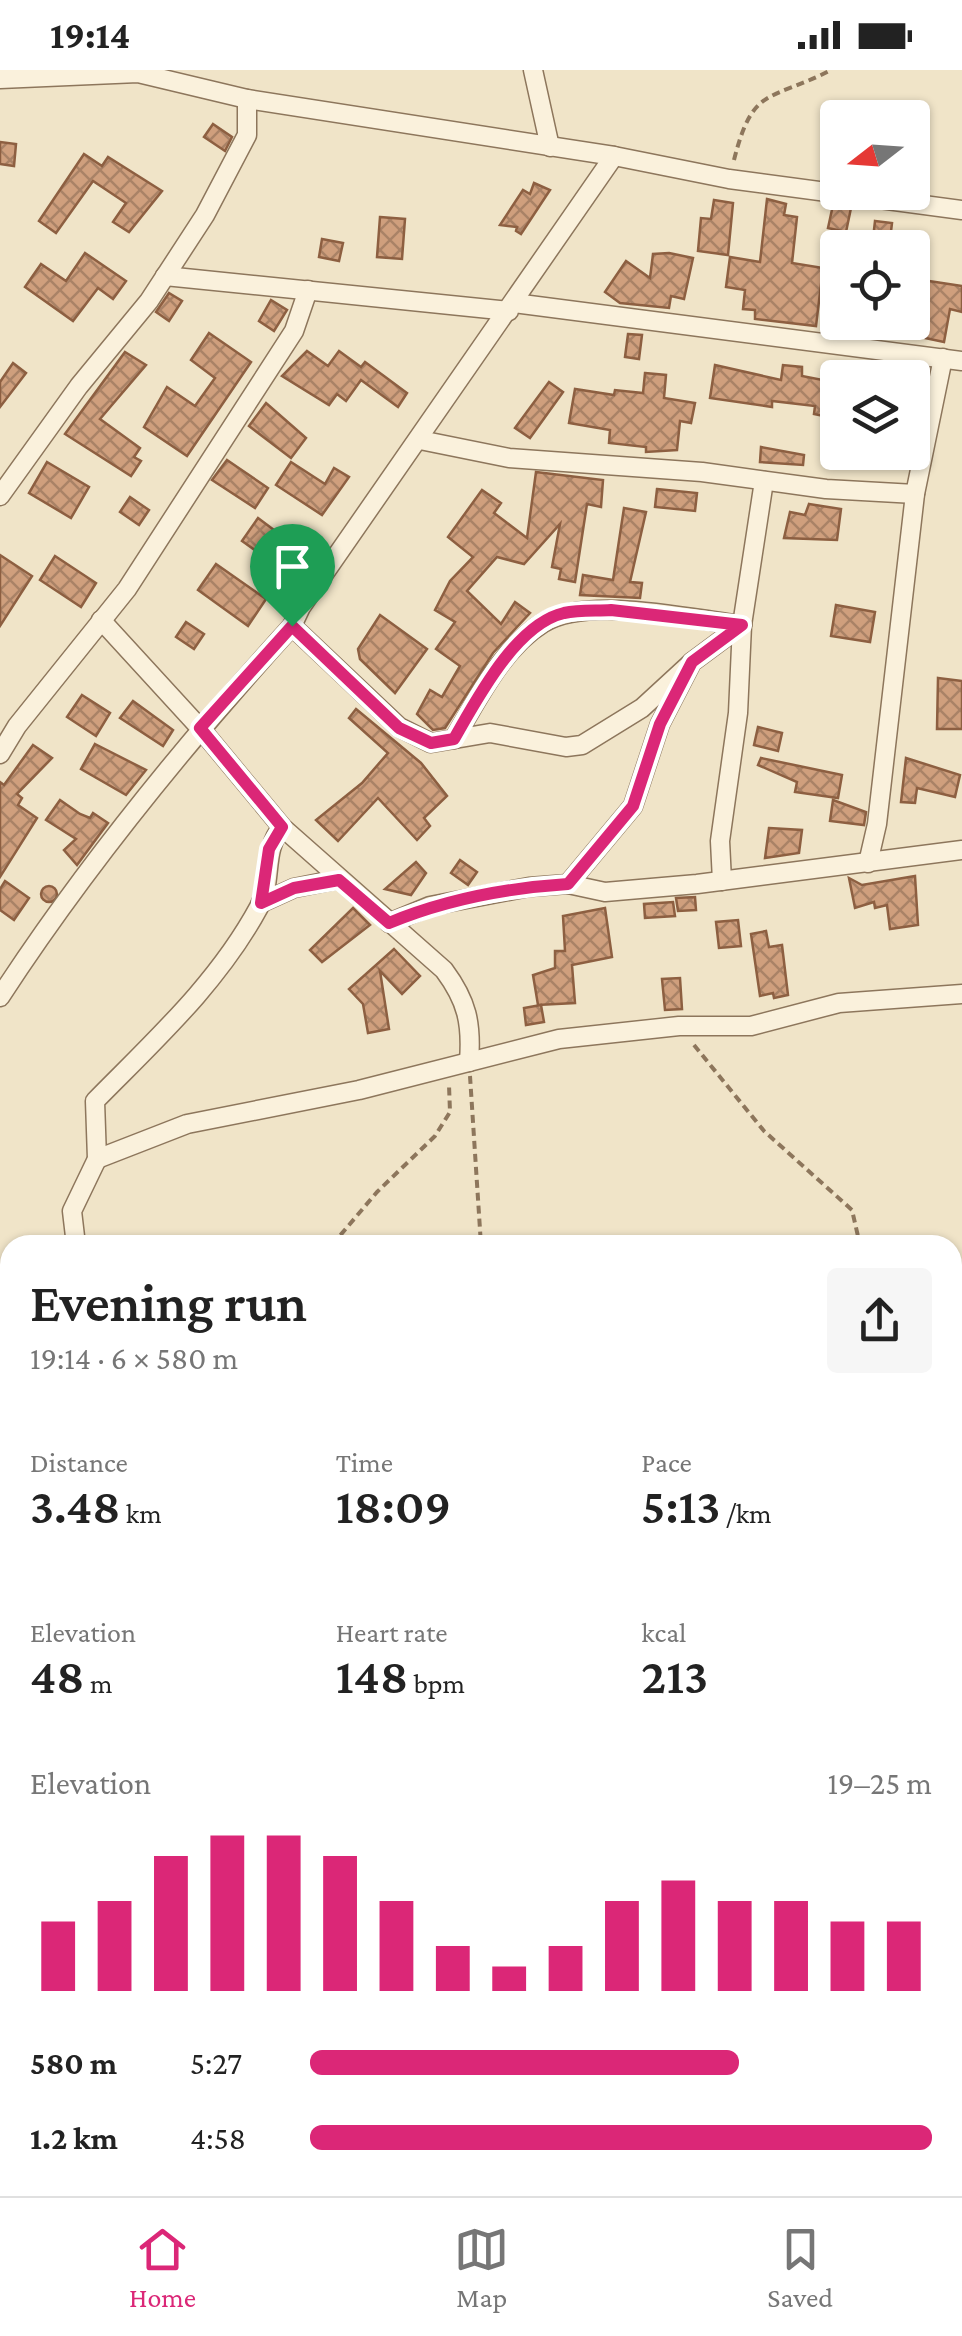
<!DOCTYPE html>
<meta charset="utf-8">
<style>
:root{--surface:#fff;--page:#f6f6f6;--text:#222;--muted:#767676;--line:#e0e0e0;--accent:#db2777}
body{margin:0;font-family:"Crimson Pro",serif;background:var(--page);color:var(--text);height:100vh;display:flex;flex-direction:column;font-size:38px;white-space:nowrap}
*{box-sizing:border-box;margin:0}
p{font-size:32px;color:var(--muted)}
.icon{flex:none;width:55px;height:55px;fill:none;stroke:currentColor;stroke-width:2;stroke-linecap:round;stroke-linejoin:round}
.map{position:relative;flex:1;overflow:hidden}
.drawer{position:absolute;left:0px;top:1165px;width:962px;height:962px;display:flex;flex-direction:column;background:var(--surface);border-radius:30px 30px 0 0;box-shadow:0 2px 8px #0004}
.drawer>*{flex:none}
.needle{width:65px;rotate:253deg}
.tools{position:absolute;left:820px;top:30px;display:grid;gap:20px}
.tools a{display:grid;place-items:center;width:110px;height:110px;border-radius:10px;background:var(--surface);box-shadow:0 2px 8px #0004;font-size:50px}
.pin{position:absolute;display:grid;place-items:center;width:85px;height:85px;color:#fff;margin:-102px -42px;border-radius:50% 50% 50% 0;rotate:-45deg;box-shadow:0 0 10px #0007}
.pin .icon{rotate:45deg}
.round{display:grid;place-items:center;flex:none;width:105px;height:105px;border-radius:10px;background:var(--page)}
.overview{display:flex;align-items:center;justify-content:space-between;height:170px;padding:0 30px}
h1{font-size:55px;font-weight:600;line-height:75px}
.stats{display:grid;grid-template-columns:repeat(3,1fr);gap:15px;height:170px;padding:10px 30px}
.stats div{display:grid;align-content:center}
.stats b{font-size:50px;font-weight:600}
.stats small{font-size:28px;font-weight:400}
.stats p{font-size:28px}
.chart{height:280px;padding:20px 30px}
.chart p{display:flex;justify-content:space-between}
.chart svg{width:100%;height:180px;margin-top:10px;stroke:var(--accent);stroke-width:6}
ul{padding:0 30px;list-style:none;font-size:32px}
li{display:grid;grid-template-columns:160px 120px 1fr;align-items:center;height:75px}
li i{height:25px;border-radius:12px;background:var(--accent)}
.status{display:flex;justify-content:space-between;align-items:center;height:70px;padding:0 50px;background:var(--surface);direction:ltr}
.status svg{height:28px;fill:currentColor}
.tab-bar{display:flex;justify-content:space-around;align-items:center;height:140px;border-top:2px solid var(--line);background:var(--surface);font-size:28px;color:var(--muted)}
.tab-bar a{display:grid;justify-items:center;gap:5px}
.tab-bar .active{color:var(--accent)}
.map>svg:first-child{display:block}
</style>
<div class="status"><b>19:14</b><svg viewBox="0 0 49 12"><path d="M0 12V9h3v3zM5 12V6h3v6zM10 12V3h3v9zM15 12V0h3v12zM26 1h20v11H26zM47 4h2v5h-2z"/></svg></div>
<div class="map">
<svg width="962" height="2126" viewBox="0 0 962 2126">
<defs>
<pattern id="building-cross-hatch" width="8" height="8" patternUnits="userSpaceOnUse" patternTransform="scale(2.5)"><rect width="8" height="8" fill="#cf9f7d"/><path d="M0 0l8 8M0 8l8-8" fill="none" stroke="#a98266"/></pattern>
</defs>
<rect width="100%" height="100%" fill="#f0e4c8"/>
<!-- building -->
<g fill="url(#building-cross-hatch)" stroke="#8d5f41" stroke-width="2.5">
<polygon points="213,54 232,67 225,81 204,67"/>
<polygon points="0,72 16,74 14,96 0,94"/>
<polygon points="84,84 102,96 108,87 162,121 129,162 113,152 126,133 93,111 56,163 39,151"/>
<polygon points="534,113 550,120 521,164 516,161 517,157 500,155 523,120 530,124"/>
<polygon points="767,129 786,134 784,145 797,147 792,193 823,198 816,256 755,249 755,240 743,239 745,220 726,217 730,187 760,192"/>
<polygon points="714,130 733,133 728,185 698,181 701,148 711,149"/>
<polygon points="833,135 851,138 846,162 828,158"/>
<polygon points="380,147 405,149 402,189 377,187"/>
<polygon points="875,151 892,153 889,178 872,178"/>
<polygon points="322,169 343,173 339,191 319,187"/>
<polygon points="85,183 126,211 113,229 98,218 73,251 25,217 41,194 66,211"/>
<polygon points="669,183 693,188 684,229 671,226 669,238 620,233 605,222 626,191 650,208 653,184"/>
<polygon points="929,211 962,216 962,242 950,239 944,272 882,259 882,252 923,252"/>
<polygon points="169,223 182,231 169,251 156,242"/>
<polygon points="271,230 287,240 274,261 259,251"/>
<polygon points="209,263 251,292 187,386 144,357 167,317 195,336 215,308 191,290"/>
<polygon points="628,264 642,265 639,289 625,287"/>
<polygon points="307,281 328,296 339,281 361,297 365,292 407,323 398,337 361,310 346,331 337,324 329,335 282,306"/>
<polygon points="125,282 146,295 100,349 140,378 134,387 141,391 131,406 65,364"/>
<polygon points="864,292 884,294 883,308 862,308"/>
<polygon points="13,293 26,303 0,337 0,312"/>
<polygon points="715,295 781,310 783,295 802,297 802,306 838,313 838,349 814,344 815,336 772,331 772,337 710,328"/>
<polygon points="645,303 666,305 664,328 695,333 691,353 680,351 677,380 646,382 646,377 609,373 610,360 569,353 575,319 614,325 615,320 643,323"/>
<polygon points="549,312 563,322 530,368 515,358"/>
<polygon points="266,333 306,368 291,388 249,356"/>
<polygon points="761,377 804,385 803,395 760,392"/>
<polygon points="227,390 268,418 255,438 212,410"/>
<polygon points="47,392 89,417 71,448 29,423"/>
<polygon points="291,392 325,414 334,398 349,407 322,445 276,415"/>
<polygon points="536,402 603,410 601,437 587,434 575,512 559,509 561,499 552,497 560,454 524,494 497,487 467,521 501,554 515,532 530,543 493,583 445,658 433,660 417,644 430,620 442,627 460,596 436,579 455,552 435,540 450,511 473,487 448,467 482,420 501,433 494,443 527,468"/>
<polygon points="657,419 697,423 695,441 655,437"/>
<polygon points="130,427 149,440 139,455 120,442"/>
<polygon points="809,434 841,439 837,470 784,468 790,442 805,445"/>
<polygon points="624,438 646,442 630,512 642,513 640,528 580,525 583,505 613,510"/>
<polygon points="258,448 278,463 273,470 294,486 283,500 242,471"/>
<polygon points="0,485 32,506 0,556"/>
<polygon points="55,486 96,513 81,537 40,510"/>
<polygon points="216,494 266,529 248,556 198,520"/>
<polygon points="836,535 875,542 870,572 831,566"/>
<polygon points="380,545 427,579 395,623 360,589 358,579"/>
<polygon points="186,552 204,564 194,579 176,567"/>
<polygon points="938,608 962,611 962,659 937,659"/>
<polygon points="82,625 110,643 96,666 67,647"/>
<polygon points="133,631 173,660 163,676 120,648"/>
<polygon points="356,639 421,693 447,726 424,748 430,756 417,770 378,728 338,771 316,750 362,713 388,683 349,648"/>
<polygon points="758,657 782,663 778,681 754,675"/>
<polygon points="95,674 146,700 126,725 81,699"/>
<polygon points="33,675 52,688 17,724 22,728 18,735 37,748 0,807 0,712 4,715"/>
<polygon points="761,688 842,705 838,728 795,722 797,712 758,695"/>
<polygon points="906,688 960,705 955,727 917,718 915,733 901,732"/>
<polygon points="60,730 80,744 90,748 93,743 108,753 77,795 64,780 76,769 46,750"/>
<polygon points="833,730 866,742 864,755 830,751"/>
<polygon points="769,758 802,760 799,783 765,788"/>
<polygon points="460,790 477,802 468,815 451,803"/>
<polygon points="416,792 426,803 411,825 385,819"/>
<polygon points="915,806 918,855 890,859 887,835 875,838 874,832 855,838 849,808 862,815"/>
<polygon points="5,811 29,828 14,850 0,840 0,819"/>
<circle cx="49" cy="824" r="8"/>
<polygon points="695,827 696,840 678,841 676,828"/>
<polygon points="673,832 675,846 645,848 644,834"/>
<polygon points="353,838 370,855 322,892 310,880"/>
<polygon points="605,838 612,887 572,895 575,933 538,935 533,905 555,898 555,881 565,881 563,846"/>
<polygon points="738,850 741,876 719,878 716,852"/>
<polygon points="766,861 769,877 782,875 788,925 774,928 773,923 760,926 751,864"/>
<polygon points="394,879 420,906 402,924 380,901 389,959 368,963 363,934 349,919"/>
<polygon points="680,908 682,939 665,940 662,909"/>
<polygon points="541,935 544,952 526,955 524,938"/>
</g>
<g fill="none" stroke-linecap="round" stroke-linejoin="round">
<defs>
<g id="minor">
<polyline points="533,0 550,77"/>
<polyline points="0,9 138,3 247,29 614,86 729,109 962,140"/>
<polyline points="165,206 509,241"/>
<polyline points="514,233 962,291"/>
<polyline points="420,370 509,388 702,402 826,419 915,424"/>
<polyline points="0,426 79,316 149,231 205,145 247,65 247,29"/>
<path d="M101,550L200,658L282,757L444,900C467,931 472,953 469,992"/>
<polyline points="292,556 399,657 431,673 490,663 566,677 582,675 642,638 692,592"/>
<path d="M454,669C478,629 502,578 543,553C589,525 690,549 742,555"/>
<polyline points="0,684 17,656 127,519 294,261 308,220"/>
<polyline points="868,793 877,754 915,424 943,288"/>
<polyline points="722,811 720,771 738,643 742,555 764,411"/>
<polyline points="568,814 633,736 660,654 692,592 742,555"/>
<polyline points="261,833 294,818 339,809"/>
<polyline points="389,853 430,836 529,817 568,814 605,822 697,814 962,780"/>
<path d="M0,927C86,795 186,673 292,556L301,537L614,86"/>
<polyline points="97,1089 187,1054 359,1020 559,969 679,956 751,956 839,933 962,924"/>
<path d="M76,1175L72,1141L97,1089L95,1031C155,970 218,913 259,837C273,811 262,781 282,757"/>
<polyline points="952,1231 962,1229"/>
<polyline points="0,1362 10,1356"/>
<polyline points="0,1426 10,1415"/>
<polyline points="952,1453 962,1380"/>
<polyline points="952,1563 962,1561"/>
<polyline points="0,1706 10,1712"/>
<polyline points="0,1954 10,1945"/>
<polyline points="952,1990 962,1992"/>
<polyline points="140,2118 146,2126"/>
<polyline points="635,2118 636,2126"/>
<polyline points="3,2126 17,2118"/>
</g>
</defs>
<!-- minor casing -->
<use href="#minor" stroke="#8d765c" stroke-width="21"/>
<!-- path -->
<g stroke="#8d765c" stroke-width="4" stroke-dasharray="8 5" stroke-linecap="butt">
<path d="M734,90C753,15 769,32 831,0"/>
<polyline points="694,975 764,1061 852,1140 860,1175"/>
<polyline points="470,1006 481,1175"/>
<polyline points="332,1175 377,1122 435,1066 450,1042 449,1015"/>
</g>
<!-- minor -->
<use href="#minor" stroke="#faf1dc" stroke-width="18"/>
</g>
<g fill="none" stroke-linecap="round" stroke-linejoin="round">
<defs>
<path id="route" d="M611,540L742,555L692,592L660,654L633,736L568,814C506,818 447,829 389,853L339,810L294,818L261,833L269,779L282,757L200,658L292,556L399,658L431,673L454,669C477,629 516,554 564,543C579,540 596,541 611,540Z"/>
</defs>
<!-- route casing -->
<use href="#route" stroke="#fff" stroke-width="20"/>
<!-- route -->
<use href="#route" stroke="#db2777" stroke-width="12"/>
</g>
</svg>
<div class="tools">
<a><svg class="needle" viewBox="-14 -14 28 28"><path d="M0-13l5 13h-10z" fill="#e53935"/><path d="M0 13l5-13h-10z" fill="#767676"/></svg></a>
<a><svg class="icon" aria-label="locate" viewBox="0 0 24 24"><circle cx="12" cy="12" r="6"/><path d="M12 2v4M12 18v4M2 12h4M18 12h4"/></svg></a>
<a><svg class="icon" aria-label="layers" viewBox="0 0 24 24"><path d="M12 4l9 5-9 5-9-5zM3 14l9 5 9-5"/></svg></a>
</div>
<div class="pin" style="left:292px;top:556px;background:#1e9e55"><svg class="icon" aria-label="arrive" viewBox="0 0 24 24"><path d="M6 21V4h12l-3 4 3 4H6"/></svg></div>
<section class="drawer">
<div class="overview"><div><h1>Evening run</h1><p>19:14 · 6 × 580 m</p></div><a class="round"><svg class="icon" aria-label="share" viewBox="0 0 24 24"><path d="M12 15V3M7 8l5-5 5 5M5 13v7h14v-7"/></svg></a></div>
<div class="stats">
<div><p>Distance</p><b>3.48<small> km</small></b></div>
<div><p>Time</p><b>18:09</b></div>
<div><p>Pace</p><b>5:13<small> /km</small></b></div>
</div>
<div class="stats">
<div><p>Elevation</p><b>48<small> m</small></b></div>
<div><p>Heart rate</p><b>148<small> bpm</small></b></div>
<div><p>kcal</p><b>213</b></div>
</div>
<div class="chart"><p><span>Elevation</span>19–25 m</p>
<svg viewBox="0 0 160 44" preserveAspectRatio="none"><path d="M5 44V27M15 44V22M25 44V11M35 44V6M45 44V6M55 44V11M65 44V22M75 44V33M85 44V38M95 44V33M105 44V22M115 44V17M125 44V22M135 44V22M145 44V27M155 44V27"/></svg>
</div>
<ul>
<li><b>580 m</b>5:27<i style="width:69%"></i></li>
<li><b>1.2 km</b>4:58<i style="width:100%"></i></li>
</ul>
</section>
</div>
<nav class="tab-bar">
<a class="active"><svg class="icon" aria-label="home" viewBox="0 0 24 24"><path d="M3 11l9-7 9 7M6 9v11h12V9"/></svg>Home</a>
<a><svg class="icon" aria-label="map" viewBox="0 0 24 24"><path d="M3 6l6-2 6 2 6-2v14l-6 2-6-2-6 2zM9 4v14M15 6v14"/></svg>Map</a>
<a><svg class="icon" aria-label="saved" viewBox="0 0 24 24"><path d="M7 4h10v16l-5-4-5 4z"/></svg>Saved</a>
</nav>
